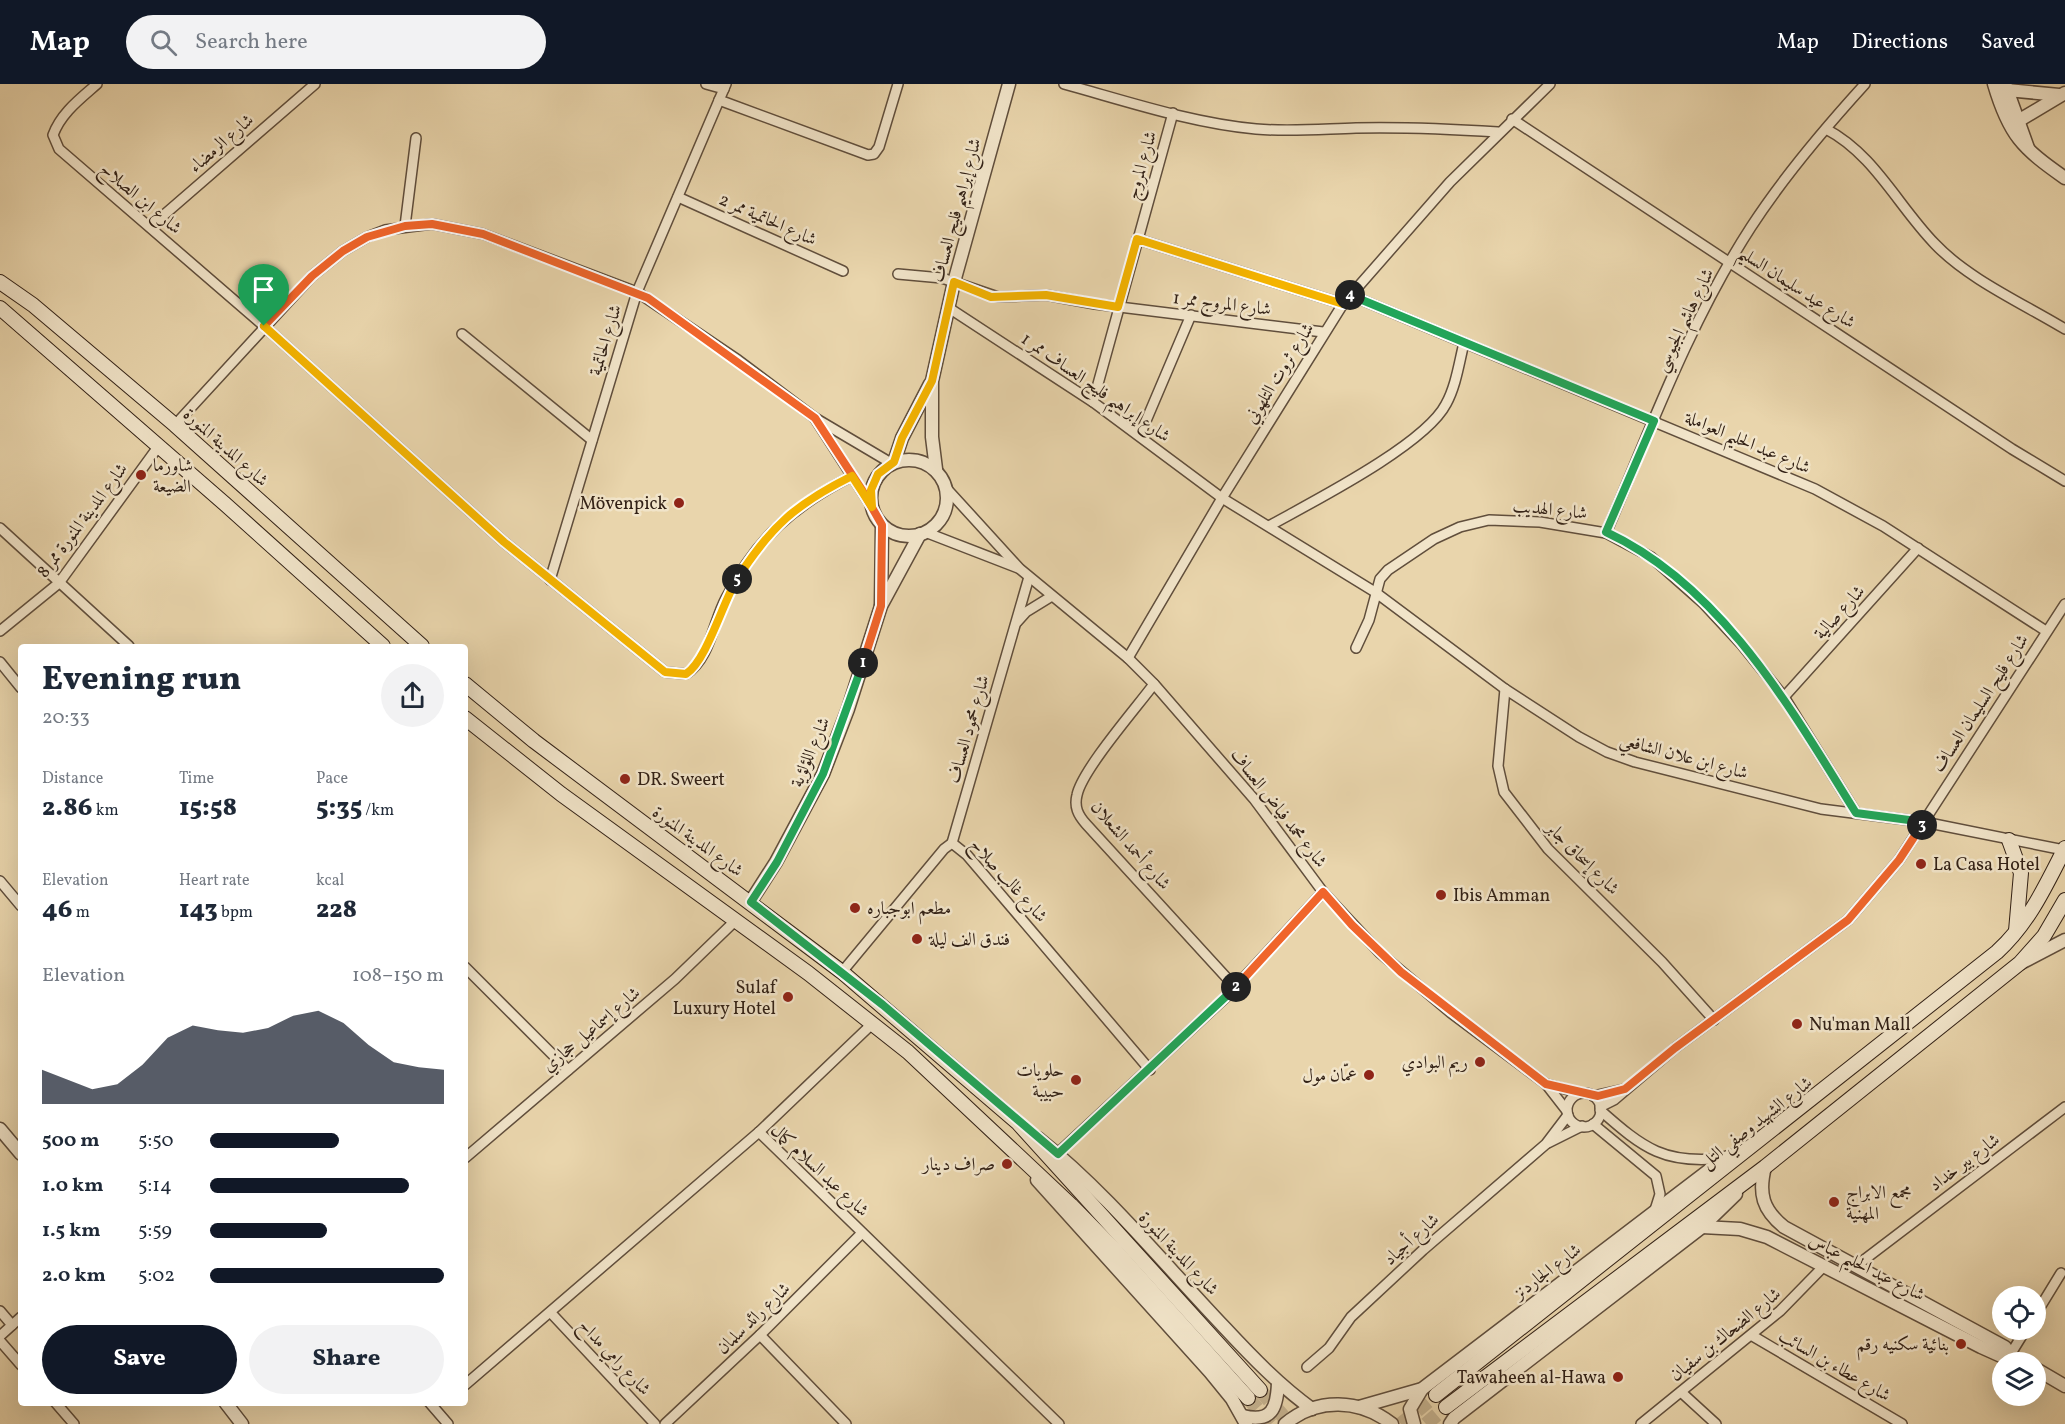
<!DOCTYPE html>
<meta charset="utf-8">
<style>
:root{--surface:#fff;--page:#f2f2f3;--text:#1f2937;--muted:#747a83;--accent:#111827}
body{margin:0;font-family:Vollkorn,Amiri,serif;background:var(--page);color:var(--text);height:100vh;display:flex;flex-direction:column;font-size:22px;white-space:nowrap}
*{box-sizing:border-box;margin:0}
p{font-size:20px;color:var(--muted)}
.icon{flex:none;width:33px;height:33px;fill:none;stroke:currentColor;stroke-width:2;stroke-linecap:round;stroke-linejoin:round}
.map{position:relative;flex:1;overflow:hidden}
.drawer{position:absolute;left:18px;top:560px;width:450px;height:762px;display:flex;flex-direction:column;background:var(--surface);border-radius:6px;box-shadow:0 6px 24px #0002}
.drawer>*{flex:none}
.controls{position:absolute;left:1992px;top:1202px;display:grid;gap:12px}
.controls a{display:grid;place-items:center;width:54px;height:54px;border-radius:50%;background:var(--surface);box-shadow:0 6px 24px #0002;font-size:30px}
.pin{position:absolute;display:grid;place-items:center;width:51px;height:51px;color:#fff;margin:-62px -26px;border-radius:50% 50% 50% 0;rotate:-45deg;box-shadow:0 0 6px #0007}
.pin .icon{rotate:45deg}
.km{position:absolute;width:30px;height:30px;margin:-15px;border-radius:50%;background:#222;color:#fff;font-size:16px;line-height:30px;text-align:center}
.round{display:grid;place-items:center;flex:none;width:63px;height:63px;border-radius:32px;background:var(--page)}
.head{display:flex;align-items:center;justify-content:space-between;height:102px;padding:0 24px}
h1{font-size:33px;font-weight:800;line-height:45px}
.stats{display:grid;grid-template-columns:repeat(3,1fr);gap:9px;height:102px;padding:6px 24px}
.stats div{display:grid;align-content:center}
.stats b{font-size:26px;font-weight:800}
.stats small{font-size:16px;font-weight:400}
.stats p{font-size:16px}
.chart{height:168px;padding:12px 24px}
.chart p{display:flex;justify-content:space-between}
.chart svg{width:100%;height:108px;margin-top:6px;fill:var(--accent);opacity:.7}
.primary-button{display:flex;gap:12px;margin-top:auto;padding:12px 24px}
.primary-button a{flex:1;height:69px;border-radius:36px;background:var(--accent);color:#fff;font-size:24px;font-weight:800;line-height:69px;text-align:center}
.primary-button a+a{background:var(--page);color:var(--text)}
ul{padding:0 24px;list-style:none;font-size:20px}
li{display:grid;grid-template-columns:96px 72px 1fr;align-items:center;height:45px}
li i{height:15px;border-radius:8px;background:var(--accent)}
header{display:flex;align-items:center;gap:36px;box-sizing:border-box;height:84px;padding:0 30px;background:var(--accent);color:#fff}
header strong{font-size:28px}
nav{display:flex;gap:33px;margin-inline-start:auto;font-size:21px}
.search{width:420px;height:54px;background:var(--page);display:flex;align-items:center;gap:15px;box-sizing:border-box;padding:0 21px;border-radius:33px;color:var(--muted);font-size:22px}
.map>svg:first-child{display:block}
</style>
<header>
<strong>Map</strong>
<div class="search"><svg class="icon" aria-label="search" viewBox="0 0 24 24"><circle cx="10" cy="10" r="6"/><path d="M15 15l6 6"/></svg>Search here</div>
<nav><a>Map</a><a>Directions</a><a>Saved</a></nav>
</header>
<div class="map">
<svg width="2065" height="1340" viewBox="0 0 2065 1340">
<rect width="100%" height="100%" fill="#e9d5ac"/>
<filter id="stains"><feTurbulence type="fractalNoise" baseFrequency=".00333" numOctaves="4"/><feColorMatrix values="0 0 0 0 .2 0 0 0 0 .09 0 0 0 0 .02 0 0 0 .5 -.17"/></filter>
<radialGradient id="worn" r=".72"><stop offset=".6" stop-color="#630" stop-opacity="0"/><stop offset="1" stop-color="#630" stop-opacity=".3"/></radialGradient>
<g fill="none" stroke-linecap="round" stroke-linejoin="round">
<!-- secondary-tunnel -->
<g stroke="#c4b18e" stroke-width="14" stroke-dasharray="14 7" stroke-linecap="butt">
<polyline points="1260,1306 1290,1340"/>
<polyline points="1248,1314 1271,1340"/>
<polyline points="1401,1340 1436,1311"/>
<polyline points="1426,1340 1446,1323"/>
</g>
<defs>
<g id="minor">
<path d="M97,0C80,15 61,29 53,51L59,65L264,242L504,458L665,588L686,590C710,575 713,538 726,514C757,454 793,422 852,392"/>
<polyline points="706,0 724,5"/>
<path d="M1064,0C1126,17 1191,39 1256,45C1289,48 1322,45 1356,44C1403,43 1451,45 1498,48"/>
<polyline points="719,16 868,71 874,70 879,63 898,0"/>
<polyline points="1512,35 2012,365 2065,397"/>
<path d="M1826,45C1874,70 1898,122 1935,160C1968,195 2024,220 2065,245"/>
<polyline points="678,113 843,187"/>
<polyline points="405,142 416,54"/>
<polyline points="150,143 315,0"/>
<polyline points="1137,155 1343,220"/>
<polyline points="898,190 942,194 998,213 1046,211 1095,220 1323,248"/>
<polyline points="1350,211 1815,405 1883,442 2046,547"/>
<polyline points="949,224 1093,318 1222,414 1375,508 1505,605 1579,653 1607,668 1635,678 1821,725 1924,738 2064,766"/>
<polyline points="462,250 592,356"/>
<polyline points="1093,318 1173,29"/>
<polyline points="816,336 872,423"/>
<polyline points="175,341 312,192 343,167 367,153 385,146 432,140 483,150 637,208 738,276 815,334 891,379"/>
<polyline points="1140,351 1191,231"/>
<polyline points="947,405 1020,485 1128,574 1154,600 1254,715 1323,808 1380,869 1451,929 1546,1000 1580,1009"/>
<path d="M1269,442C1312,418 1425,361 1446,320C1456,302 1459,279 1464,259"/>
<polyline points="0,444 129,562"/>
<polyline points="925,448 1018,484"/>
<path d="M1606,449C1650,346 1690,237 1751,143C1784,92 1825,44 1865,0"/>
<polyline points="550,496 637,208 726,0"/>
<polyline points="1017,538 1026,528 1052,512"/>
<polyline points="0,547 59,499 158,363"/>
<polyline points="1356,564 1369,536 1380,495 1388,486 1434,455 1460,443 1489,436 1540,438 1606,449 1651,473 1703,519 1742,561 1784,613 1856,729"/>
<polyline points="1128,574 1222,414 1343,220 1450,98 1550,0"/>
<polyline points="0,578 21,604"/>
<path d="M1154,600C1137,623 1082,686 1077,711C1074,723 1078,731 1086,740L1236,904"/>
<polyline points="1505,605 1498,682 1504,708 1548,765 1662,878 1714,936"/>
<polyline points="1784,613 1918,464"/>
<polyline points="952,759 1029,493"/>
<polyline points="0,797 21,822"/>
<polyline points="465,883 568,986"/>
<polyline points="842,888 944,765 952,759 967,771 1150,986"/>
<polyline points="1546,1000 1567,1027"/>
<circle cx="1584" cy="1026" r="17"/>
<polyline points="1593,1012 1625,1005"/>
<polyline points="1600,1023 1614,1016 1675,964 1848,836 1899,776 2065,520"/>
<path d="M1600,1026C1644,1065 1665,1081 1725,1074"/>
<polyline points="1593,1040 1656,1092 1660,1110 1654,1129"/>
<polyline points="759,1048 1059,1340"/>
<polyline points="1548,1059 1582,1042"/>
<polyline points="1057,1070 1227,912 1323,808"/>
<polyline points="465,1074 675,895 735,837"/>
<polyline points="1856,1182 2065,1023"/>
<polyline points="0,1227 12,1241"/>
<polyline points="551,1229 655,1340"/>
<polyline points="2036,1230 2061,1189"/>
<polyline points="760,1251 846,1340"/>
<polyline points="1751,1251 1902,1340"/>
<polyline points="0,1252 21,1233"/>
<polyline points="0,1257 21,1281"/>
<polyline points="2010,1271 2026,1245"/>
<polyline points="1307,1283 1329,1264 1351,1233 1423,1166 1546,1060 1568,1031"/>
<polyline points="465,1301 759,1048 872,940"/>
<polyline points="1681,1308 1716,1340"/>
<polyline points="55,1318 74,1340"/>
<polyline points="429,1318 448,1340"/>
<polyline points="665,1340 760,1251 862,1149"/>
<polyline points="1641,1340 1780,1227 1825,1181"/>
</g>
<g id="tertiary">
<path d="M1994,0C2009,51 2022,64 2065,94"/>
<polyline points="2005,0 2028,64"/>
<polyline points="2007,6 2059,11"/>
<polyline points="2018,37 2065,9"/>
<circle cx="909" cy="414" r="38"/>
<polyline points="894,378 902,354 930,300"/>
<polyline points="936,385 932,353 932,297 954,198 1009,0"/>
<polyline points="881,521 882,441"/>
<polyline points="751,817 776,778 823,690 848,625 881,522 920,450"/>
<polyline points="2021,879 2065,856"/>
<polyline points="0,1045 21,1070"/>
<path d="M1038,1054C1107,1109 1164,1180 1225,1244C1252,1273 1279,1301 1312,1325"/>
<path d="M1765,1083C1758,1110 1763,1126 1784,1143L2005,1263L2010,1271L2022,1278"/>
<polyline points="1037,1096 1210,1288 1232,1315 1246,1340"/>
<polyline points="1702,1143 1740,1145 1767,1153 1981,1263 2001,1272 2010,1271"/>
<polyline points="2036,1285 2065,1302"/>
<polyline points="225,1318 242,1340"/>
<polyline points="1359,1323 1422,1305 1725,1074 1740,1069"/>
<path d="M1243,1332C1272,1339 1277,1324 1278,1299"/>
<path d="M1285,1340C1317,1313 1360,1315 1392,1340"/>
<polyline points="1414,1340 1410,1325 1422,1305"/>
<polyline points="1450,1340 1454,1334 1702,1143 1736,1110"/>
</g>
<g id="secondary">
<polyline points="0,198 33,221 175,341 422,562"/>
<polyline points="0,224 225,420 383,562"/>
<polyline points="465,600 534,657 842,888 1018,1039 1260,1306"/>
<polyline points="465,634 561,710 808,889 908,968 1071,1121 1115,1166 1248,1314"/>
<polyline points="2009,756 2021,789 2016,847"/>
<path d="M1436,1311L1997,868C2029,839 2046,801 2065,764"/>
<polyline points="1446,1323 1765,1083 2020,879 2044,852 2065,816"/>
</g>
</defs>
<!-- minor casing -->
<use href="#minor" stroke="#604e3c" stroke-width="12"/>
<!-- tertiary casing -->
<use href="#tertiary" stroke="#604e3c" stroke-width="15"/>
<!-- secondary casing -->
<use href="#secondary" stroke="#322116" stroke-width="16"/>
<!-- minor -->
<use href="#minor" stroke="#f1e4c9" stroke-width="9"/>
<!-- tertiary -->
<use href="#tertiary" stroke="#f1e4c9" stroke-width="12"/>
<!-- secondary -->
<use href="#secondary" stroke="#f1e4c9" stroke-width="14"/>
</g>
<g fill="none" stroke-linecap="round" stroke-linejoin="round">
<defs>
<polyline id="split-1" points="264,242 312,192 343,167 367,153 405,142 432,140 483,150 648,214 815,334 862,406 882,441 881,522 863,579"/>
<polyline id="split-2" points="863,579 823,690 777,778 751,818 883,921 1058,1070 1236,903"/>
<polyline id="split-3" points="1236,903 1323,808 1352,841 1401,888 1546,1000 1598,1012 1625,1005 1675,964 1848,836 1899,776 1922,741"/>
<path id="split-4" d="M1350,211L1654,337L1606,448C1722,502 1791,625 1856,729L1924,738L1922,741"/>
<path id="split-5" d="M737,495C771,442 796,420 852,392L872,423L871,406L878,390L894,378L902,354L932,297L954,198L991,213L1046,211L1118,223L1137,155L1343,220L1350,211"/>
<path id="split-6" d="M264,242L504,458L665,588L686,590C707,576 722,520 737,495"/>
</defs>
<!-- split-1 casing -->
<use href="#split-1" stroke="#fff" stroke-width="12"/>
<!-- split-2 casing -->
<use href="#split-2" stroke="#fff" stroke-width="12"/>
<!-- split-3 casing -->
<use href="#split-3" stroke="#fff" stroke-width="12"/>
<!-- split-4 casing -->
<use href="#split-4" stroke="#fff" stroke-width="12"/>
<!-- split-5 casing -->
<use href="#split-5" stroke="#fff" stroke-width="12"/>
<!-- split-6 casing -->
<use href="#split-6" stroke="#fff" stroke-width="12"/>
<!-- split-1 -->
<use href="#split-1" stroke="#f0652b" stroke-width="8"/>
<!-- split-2 -->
<use href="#split-2" stroke="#22a559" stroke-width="8"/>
<!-- split-3 -->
<use href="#split-3" stroke="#f0652b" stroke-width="8"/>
<!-- split-4 -->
<use href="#split-4" stroke="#22a559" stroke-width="8"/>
<!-- split-5 -->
<use href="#split-5" stroke="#f5b400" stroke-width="8"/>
<!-- split-6 -->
<use href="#split-6" stroke="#f5b400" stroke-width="8"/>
</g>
<!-- markers -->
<g fill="#8f2418" stroke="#f1e4c9" stroke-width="2">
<circle cx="141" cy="391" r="6"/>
<circle cx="679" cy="419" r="6"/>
<circle cx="625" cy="695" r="6"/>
<circle cx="1921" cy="780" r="6"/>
<circle cx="1441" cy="811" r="6"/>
<circle cx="855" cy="824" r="6"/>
<circle cx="917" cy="855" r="6"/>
<circle cx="788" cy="913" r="6"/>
<circle cx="1797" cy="940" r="6"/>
<circle cx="1480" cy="978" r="6"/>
<circle cx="1369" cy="991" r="6"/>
<circle cx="1076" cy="996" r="6"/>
<circle cx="1007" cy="1080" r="6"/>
<circle cx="1834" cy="1118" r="6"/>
<circle cx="1961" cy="1260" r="6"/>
<circle cx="1618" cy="1293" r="6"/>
</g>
<g text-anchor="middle" stroke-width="5" stroke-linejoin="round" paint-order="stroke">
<!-- street labels -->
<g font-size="18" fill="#322116" stroke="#f1e4c9">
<text transform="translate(221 59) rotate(-41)" y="6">شارع الرمضاء</text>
<text transform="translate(1141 81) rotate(-74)" y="6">شارع المروج</text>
<text transform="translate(141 114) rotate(40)" y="6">شارع ابن الصلاح</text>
<text transform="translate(956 126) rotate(-75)" y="6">شارع إبراهيم فليح العساف</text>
<text transform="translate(768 135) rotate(24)" y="6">شارع الحاتمية ممر 2</text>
<text transform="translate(1797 203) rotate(33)" y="6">شارع عيد سليمان السليم</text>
<text transform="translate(1222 219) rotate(7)" y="6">شارع المروج ممر 1</text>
<text transform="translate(1684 236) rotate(-64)" y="6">شارع هاشم الجيوسي</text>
<text transform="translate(605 256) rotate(-73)" y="6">شارع الحاتمية</text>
<text transform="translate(1279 289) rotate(-58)" y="6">شارع ثروت التلهوني</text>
<text transform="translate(1096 303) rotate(35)" y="6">شارع إبراهيم فليح العساف ممر 1</text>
<text transform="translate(1748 358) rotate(23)" y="6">شارع عبد الحليم العواملة</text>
<text transform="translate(226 363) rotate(42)" y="6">شارع المدينة المنورة</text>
<text transform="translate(1550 425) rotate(6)" y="6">شارع الهديب</text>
<text transform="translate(82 436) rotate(-53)" y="6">شارع المدينة المنورة ممر 8</text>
<text transform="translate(1839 528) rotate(-48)" y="6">شارع صالية</text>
<text transform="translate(1980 619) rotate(-57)" y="6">شارع فليح السليمان العساف</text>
<text transform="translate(968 645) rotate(-74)" y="6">شارع محمود العساف</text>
<text transform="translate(810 668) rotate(-67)" y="6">شارع اللؤلؤية</text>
<text transform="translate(1684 672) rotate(15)" y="6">شارع ابن علان الشافعي</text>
<text transform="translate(1279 724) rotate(52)" y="6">شارع محمد فياض العساف</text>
<text transform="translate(698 757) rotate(36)" y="6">شارع المدينة المنورة</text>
<text transform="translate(1131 761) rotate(49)" y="6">شارع أحمد الشعلان</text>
<text transform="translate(1583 774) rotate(45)" y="6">شارع إسحاق جابر</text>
<text transform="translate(1009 796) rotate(48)" y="6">شارع غالب صلاح</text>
<text transform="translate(591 945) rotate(-40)" y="6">شارع إسماعيل حجازي</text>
<text transform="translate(1756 1038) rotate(-38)" y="6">شارع الشهيد وصفي التل</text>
<text transform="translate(1964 1078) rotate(-37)" y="6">شارع بير خداد</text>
<text transform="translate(820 1086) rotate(43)" y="6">شارع عبد السلام كمال</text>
<text transform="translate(1411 1155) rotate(-42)" y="6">شارع أجياد</text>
<text transform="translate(1179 1169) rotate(47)" y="6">شارع المدينة المنورة</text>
<text transform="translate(1867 1183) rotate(27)" y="6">شارع عبد الحليم عباس</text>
<text transform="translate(1547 1187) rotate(-37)" y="6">شارع الجاردنز</text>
<text transform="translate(753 1234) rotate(-44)" y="6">شارع رائد سلمان</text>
<text transform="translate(1725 1250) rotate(-39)" y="6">شارع الضحاك بن سفيان</text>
<text transform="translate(615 1273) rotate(47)" y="6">شارع رامي مداح</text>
<text transform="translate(1835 1281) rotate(30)" y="6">شارع عطاء بن السائب</text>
</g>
<!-- poi labels -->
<g font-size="18" fill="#322116" stroke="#f1e4c9" text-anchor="start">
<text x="153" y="387">شاورما<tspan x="153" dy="21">الضيعة</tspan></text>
<text x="667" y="425" text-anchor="end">Mövenpick</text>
<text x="637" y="701">DR. Sweert</text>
<text x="1933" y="786">La Casa Hotel</text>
<text x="1453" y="817">Ibis Amman</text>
<text x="867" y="830">مطعم ابوجباره</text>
<text x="929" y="861">فندق الف ليلة</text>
<text x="776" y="909" text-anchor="end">Sulaf<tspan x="776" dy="21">Luxury Hotel</tspan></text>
<text x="1809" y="946">Nu'man Mall</text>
<text x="1468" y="984" text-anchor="end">ريم البوادي</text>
<text x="1064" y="992" text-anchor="end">حلويات<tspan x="1064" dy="21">حبيبة</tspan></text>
<text x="1357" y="997" text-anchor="end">عمّان مول</text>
<text x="995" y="1086" text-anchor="end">صراف دينار</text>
<text x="1846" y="1114">مجمع الابراج<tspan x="1846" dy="21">المهنية</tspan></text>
<text x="1949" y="1266" text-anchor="end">بنائية سكنيه رقم</text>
<text x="1606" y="1299" text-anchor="end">Tawaheen al-Hawa</text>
</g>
</g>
<rect width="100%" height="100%" filter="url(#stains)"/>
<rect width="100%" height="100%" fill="url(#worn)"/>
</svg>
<div class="controls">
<a><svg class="icon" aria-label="locate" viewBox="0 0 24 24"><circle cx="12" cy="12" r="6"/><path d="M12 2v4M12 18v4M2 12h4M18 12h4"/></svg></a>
<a><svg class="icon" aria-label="layers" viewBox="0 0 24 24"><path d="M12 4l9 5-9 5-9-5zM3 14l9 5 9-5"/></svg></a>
</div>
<div class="pin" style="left:264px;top:242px;background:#1e9e55"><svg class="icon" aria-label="arrive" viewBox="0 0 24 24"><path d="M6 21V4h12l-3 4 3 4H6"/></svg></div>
<b class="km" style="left:863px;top:579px">1</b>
<b class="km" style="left:1236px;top:903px">2</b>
<b class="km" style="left:1922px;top:741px">3</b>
<b class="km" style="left:1350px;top:211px">4</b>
<b class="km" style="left:737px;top:495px">5</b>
<section class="drawer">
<div class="head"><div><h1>Evening run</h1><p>20:33</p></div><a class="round"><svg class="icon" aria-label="share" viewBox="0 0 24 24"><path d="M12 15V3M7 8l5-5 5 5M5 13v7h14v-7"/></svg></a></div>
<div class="stats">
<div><p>Distance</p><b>2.86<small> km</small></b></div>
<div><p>Time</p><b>15:58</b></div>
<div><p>Pace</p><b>5:35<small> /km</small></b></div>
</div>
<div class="stats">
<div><p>Elevation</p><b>46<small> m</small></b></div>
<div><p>Heart rate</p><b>143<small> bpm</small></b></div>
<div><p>kcal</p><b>228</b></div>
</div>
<div class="chart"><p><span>Elevation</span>108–150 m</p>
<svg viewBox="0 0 160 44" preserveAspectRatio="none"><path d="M0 44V30L10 34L20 38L30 36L40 28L50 17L60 12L70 14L80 15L90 13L100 8L110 6L120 11L130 20L140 27L150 29L160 30V44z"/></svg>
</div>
<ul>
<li><b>500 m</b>5:50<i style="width:55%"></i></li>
<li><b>1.0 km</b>5:14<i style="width:85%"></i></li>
<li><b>1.5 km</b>5:59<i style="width:50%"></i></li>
<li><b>2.0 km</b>5:02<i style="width:100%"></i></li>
</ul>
<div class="primary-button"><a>Save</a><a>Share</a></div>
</section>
</div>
